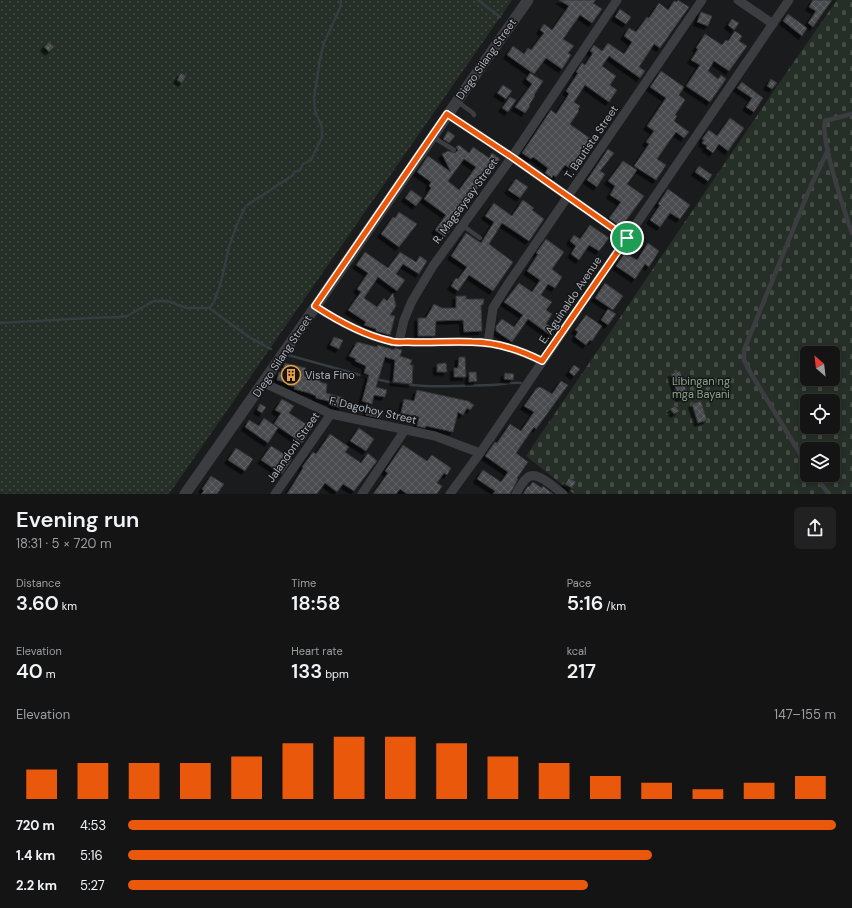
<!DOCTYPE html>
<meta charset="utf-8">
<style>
:root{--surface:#141415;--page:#212122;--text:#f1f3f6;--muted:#9d9ea0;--line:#333334;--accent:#ea580c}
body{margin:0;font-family:"DM Sans",sans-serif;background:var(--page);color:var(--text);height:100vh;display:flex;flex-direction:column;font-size:15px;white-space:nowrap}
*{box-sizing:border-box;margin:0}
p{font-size:13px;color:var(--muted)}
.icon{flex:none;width:22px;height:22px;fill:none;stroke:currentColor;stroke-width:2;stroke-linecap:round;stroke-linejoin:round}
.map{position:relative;height:494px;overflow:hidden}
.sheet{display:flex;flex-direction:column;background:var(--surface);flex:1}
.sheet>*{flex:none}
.needle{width:26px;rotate:332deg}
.fabs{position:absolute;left:800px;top:346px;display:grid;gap:8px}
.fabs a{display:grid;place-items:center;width:40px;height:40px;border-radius:6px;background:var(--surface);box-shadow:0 2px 6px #0003,0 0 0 1px var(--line);font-size:20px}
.pin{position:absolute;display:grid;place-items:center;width:34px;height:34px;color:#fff;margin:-17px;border:2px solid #fff;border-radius:50%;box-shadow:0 1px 4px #0007}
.round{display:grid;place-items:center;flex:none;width:42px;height:42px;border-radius:6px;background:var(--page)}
.headline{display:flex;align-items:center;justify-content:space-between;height:68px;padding:0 16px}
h1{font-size:22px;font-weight:600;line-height:30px}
.stats{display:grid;grid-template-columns:repeat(3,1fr);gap:6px;height:68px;padding:4px 16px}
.stats div{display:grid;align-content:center}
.stats b{font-size:20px;font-weight:600}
.stats small{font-size:11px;font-weight:400}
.stats p{font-size:11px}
.chart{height:112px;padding:8px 16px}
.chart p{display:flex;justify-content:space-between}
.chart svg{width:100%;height:72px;margin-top:4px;stroke:var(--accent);stroke-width:6}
ul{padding:0 16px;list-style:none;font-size:13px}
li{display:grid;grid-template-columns:64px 48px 1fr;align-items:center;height:30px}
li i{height:10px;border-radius:5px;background:var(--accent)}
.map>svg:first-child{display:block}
</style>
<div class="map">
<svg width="852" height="494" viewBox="0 0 852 494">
<defs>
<pattern id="grass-dots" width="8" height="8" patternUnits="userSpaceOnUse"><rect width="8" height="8" fill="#262f27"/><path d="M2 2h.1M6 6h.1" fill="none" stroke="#434b44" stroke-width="1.8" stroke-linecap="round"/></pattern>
<pattern id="cemetery-stones" width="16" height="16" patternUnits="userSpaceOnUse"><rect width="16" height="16" fill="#262f27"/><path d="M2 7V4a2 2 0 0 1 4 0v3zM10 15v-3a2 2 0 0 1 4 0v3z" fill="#434b44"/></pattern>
<pattern id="building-cross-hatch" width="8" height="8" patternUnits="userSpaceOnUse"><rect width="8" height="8" fill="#494b4f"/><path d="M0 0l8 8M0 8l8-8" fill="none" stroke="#616366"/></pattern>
<filter id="shadow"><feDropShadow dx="-3.5" dy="3.5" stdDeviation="0" flood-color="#0009"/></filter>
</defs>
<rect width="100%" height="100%" fill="#1a1b1c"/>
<!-- grass -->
<polygon fill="url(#grass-dots)" points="0,0 512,0 169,494 0,494"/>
<!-- cemetery -->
<path fill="url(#cemetery-stones)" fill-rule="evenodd" d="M837,0H852V494H574L526,456L777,86ZM807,353H833V379H807ZM807,401H833V427H807ZM807,449H833V475H807Z"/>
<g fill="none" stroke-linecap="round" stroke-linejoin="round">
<!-- stream -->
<g stroke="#333d42" stroke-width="2.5">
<polyline points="478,0 500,17"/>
<polyline points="209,308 249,337 271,349"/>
<polyline points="0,323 90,318 119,317 127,316 154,301 167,301 187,308 209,308 214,302 221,282 229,247 238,222 246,206 293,175 294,172 300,170 303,164 311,160 322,137 322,127 315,111 314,98 320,59 324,43 340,8 341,0"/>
<polyline points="288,355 371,378"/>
<path d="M376,379C413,389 452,386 490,385C500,385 510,382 521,383"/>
</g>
</g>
<!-- building -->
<g fill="url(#building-cross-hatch)" stroke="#343538" fill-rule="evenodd" filter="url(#shadow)">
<polygon points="559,0 596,0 593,3 602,9 592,23 580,15 563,39 574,46 568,53 571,55 562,69 546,58 534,74 507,55 513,46 524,54 528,48 531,50 544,33 540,30 544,24 552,30 569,6"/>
<polygon points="678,0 689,7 660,48 654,44 639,67 645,71 640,78 609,56 602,66 616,76 610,85 617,90 609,102 585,85 574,102 580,106 578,110 579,111 570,124 571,125 591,139 582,152 587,156 582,162 578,159 571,169 565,165 556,177 553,175 552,178 545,173 548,168 533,157 531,159 522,153 551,110 556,114 569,94 566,91 578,73 576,72 582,63 585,65 593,53 590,51 594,45 602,51 608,43 624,54 632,42 624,36 629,28 636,32 647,17 649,18 659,3 668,10 674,1 677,2"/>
<polygon points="813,0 832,0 813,27 808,23 816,11 809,7"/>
<polygon points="620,9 631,17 626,24 615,17"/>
<polygon points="701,12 712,16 708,26 697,22"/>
<polygon points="788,14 807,28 802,36 783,21"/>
<polygon points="732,19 739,23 734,30 728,25"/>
<polygon points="735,31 742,36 739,41 747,46 729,71 714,61 708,71 718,79 721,75 726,79 710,102 686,86 700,65 691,60 698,49 696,48 705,34 722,45 726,40 728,41"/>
<polygon points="49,42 54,47 49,52 44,47"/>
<polygon points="661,71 684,87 679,95 685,100 675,115 677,116 674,121 689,132 684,138 676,132 668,143 657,159 666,165 656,180 634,166 649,144 646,142 654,131 647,126 666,98 650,87"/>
<polygon points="181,73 186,76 182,83 177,80"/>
<polygon points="530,73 543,81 534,95 535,96 529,105 530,106 525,113 515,107 532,84 526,79"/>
<polygon points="771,79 777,83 772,89 767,86"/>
<polygon points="742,82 763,98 754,112 746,107 752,98 737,88"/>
<polygon points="503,85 512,91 506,99 497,93"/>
<polygon points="510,97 516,100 508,112 502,108"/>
<polygon points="730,118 744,128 728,151 719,144 713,153 706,148 707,146 702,143 704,140 702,139 709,130 717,136"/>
<polygon points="448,131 455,136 449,143 443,139"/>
<path d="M459,145L469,153L473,147L489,158L492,153L500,159L489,176L487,175L480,184L471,198L469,197L449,226L452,227L445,237L435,230L446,215L424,199L431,188L429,186L431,182L417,172L428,156L451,172L442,154L448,151L455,153L458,150L456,147ZM464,159L476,167L459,190L448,181Z"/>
<polygon points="608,149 614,153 600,171 605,174 597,187 587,180"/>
<polygon points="623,161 637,170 627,184 644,196 621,227 609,218 621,202 610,195 615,186 608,181"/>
<polygon points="699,166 712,175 708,181 695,172"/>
<polygon points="516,179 528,187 520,198 508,190"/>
<polygon points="668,189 690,205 680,219 670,213 660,227 650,220 660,205 658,204"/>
<polygon points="411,190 422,198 416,206 405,198"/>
<polygon points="523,200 534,208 532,210 544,219 529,241 502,223 489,244 513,262 493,291 469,275 458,291 451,286 456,278 458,279 467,267 451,256 466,233 481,243 494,222 485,216 494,203 512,216"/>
<polygon points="399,212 417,224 399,247 381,234 393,217 395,218"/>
<polygon points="590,225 609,238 599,251 589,245 579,260 571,254 576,246 570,241 574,235 580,239"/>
<polygon points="546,239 564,252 552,269 562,277 555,288 548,284 541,295 552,302 546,310 552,314 546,324 554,329 550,335 528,319 512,342 496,331 496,326 502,319 514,327 523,315 504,302 519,283 532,292 540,280 527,271 538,254 536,253"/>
<polygon points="648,243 659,251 649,267 645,264 635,279 616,266 625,253 637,260"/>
<polygon points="365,252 388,268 400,252 416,262 420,256 427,261 419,274 403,264 396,274 405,280 397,291 378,277 364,298 377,307 384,298 387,301 393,293 396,306 390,315 395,316 390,335 376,331 376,329 364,325 366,322 348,310 361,292 357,289 368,273 356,265"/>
<polygon points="605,283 623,296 613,310 595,298"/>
<polygon points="456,296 466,296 466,299 484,299 483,305 481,305 482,331 464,332 463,320 436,321 435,336 418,336 418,318 426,318 434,304 442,308 456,308"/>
<polygon points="608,309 616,314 608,325 601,320"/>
<polygon points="586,315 602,326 592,341 590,340 586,345 575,337 578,332 575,330"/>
<polygon points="334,337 343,340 339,349 330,345"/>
<polygon points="357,342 377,347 378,345 394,350 395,348 402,350 400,356 412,360 410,365 413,365 412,384 393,382 395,360 385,357 376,387 387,390 385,397 374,395 372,404 362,401 369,375 364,373 366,366 355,361 356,359 349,356"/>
<polygon points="459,357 465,357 466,377 454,377 454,368 458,368"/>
<polygon points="285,363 306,368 304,376 320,380 320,382 327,384 326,393 344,398 341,408 331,405 332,402 316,398 316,396 309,393 294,389 295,387 288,385 288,383 277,380 279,372 281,372 282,368 283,369"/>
<polygon points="446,363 447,372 437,372 437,364"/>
<polygon points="574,365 580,369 574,376 569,372"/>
<polygon points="680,371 688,396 679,398 671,374"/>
<polygon points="469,372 476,372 477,381 469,382"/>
<polygon points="505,373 514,374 513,380 504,379"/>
<polygon points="561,381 568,385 536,429 534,427 516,453 528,462 517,478 518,479 510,494 493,494 495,491 477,479 483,470 501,482 508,472 485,456 495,442 497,443 510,424 521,431 534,412 524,406 536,389 539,387 542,388 552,394"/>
<polygon points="417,390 468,401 474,405 470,410 467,408 463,415 458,412 453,432 426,426 425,428 417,426 419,417 401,413 404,399 414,401"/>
<polygon points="282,399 294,406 289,413 312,428 302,443 274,424 281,413 275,410"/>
<polygon points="701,401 707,420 698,423 692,404"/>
<polygon points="260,404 266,407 262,413 257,410"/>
<polygon points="369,406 383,411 380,418 366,415"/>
<polygon points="675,406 679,411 674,414 670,409"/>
<polygon points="264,418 278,428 268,443 245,427 249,420 259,426"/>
<polygon points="359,428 374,439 366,451 350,441"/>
<polygon points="330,434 349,447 345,452 361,463 368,453 377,461 354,491 343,484 337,492 325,483 317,494 287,494 303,468 302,467 308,459 313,452 316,454"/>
<polygon points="403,445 427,461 432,455 451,468 447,475 444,473 437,483 442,486 437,494 407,494 400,489 396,494 373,494 388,473 385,471"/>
<polygon points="271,446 292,459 282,474 261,460"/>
<polygon points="236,448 253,459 245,471 228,460"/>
<polygon points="211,476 224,484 217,494 201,494 204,491 202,489"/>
<polygon points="569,478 576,482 572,488 565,484"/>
<polygon points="533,482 542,488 543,486 553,494 523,494 528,486 529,487"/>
</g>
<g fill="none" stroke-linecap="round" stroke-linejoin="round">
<!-- service -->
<g stroke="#3c3d41" stroke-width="4.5">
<polyline points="458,102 473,113 474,115"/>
<path d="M852,114L825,121C820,139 845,213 852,233"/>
<polyline points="433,137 454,150"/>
<polyline points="462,225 480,238"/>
<polyline points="807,465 750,372 744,360 744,350 810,188 828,150"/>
<polyline points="814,475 829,494"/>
</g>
<!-- minor -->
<g stroke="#3c3d41" stroke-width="9">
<polyline points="738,0 773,24"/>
<polyline points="447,114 512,157 627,238"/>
<path d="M315,306C338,321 363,335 390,341C395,343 402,342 408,342C430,343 451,341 472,342C497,342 520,350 542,361"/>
<polyline points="399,342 404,320 412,301 433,266 512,157 617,0"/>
<polyline points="488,343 493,308 508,284 702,0"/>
<polyline points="264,383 331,414 435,436 480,453"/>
<polyline points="275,494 331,414"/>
<polyline points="362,494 405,430"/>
<polyline points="450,494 480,453 789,0"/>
<path d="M516,494C519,489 522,482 527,478C536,469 555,488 563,494"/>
</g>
<!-- tertiary -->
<path stroke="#3c3d41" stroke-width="11" d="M185,494C301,330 412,164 528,0"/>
</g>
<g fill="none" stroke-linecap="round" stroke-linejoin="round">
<defs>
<path id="route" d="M447,114L512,157L627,238L542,361C520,350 497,342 472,342C451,341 430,343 408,342C402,342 395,343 390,341C363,335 338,321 315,306Z"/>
</defs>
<!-- route casing -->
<use href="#route" stroke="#fff" stroke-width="8"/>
<!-- route -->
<use href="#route" stroke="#ea580c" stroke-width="5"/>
</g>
<!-- icons -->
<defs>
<symbol id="building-ring" viewBox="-11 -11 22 22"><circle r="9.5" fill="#151618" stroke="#e99f46" stroke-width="1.5"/><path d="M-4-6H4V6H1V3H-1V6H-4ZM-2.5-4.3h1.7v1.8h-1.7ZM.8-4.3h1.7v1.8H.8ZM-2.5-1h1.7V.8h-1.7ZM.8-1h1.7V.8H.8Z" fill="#e99f46"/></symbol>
</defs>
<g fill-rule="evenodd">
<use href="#building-ring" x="280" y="364" width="22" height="22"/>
</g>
<g text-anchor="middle" stroke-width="3" stroke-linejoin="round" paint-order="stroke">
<!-- street labels -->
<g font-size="11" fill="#aeb3bb" stroke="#151618">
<text transform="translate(486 59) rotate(-55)" y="4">Diego Silang Street</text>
<text transform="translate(591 142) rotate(-56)" y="4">T. Bautista Street</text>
<text transform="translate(465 201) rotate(-54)" y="4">R. Magsaysay Street</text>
<text transform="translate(570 300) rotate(-56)" y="4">E. Aguinaldo Avenue</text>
<text transform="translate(282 356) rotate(-56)" y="4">Diego Silang Street</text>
<text transform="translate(373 410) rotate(13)" y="4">F. Dagohoy Street</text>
<text transform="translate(293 447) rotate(-55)" y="4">Jalandoni Street</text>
</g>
<!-- poi labels -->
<g font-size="11" fill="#aeb3bb" stroke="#151618" text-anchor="start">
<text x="305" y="379">Vista Fino</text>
</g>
<!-- park labels -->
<g font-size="11" fill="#88a586" stroke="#151618">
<text x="701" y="385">Libingan ng<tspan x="701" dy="13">mga Bayani</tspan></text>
</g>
</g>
</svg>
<div class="fabs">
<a><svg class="needle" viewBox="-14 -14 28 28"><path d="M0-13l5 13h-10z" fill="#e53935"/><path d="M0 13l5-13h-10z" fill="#9d9ea0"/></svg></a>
<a><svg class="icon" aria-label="locate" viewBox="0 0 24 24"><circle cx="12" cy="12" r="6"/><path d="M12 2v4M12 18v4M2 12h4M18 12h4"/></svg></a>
<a><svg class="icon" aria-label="layers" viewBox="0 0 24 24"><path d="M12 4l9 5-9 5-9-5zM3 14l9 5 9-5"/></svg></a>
</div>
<div class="pin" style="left:627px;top:238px;background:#1e9e55"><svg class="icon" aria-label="arrive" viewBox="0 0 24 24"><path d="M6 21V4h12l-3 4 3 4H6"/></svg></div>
</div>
<section class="sheet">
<div class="headline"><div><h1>Evening run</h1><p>18:31 · 5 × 720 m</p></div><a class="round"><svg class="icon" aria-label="share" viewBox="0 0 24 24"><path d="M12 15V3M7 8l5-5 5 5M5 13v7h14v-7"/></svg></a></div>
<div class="stats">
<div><p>Distance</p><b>3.60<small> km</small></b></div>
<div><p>Time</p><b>18:58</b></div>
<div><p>Pace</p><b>5:16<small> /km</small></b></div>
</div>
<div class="stats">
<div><p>Elevation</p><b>40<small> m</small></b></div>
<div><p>Heart rate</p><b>133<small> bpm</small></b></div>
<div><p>kcal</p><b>217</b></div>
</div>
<div class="chart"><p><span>Elevation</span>147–155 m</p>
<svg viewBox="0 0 160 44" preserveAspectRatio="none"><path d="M5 44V26M15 44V22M25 44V22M35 44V22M45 44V18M55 44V10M65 44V6M75 44V6M85 44V10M95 44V18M105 44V22M115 44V30M125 44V34M135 44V38M145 44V34M155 44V30"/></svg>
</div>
<ul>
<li><b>720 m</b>4:53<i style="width:100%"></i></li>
<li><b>1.4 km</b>5:16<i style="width:74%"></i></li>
<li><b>2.2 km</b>5:27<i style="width:65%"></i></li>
</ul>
</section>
